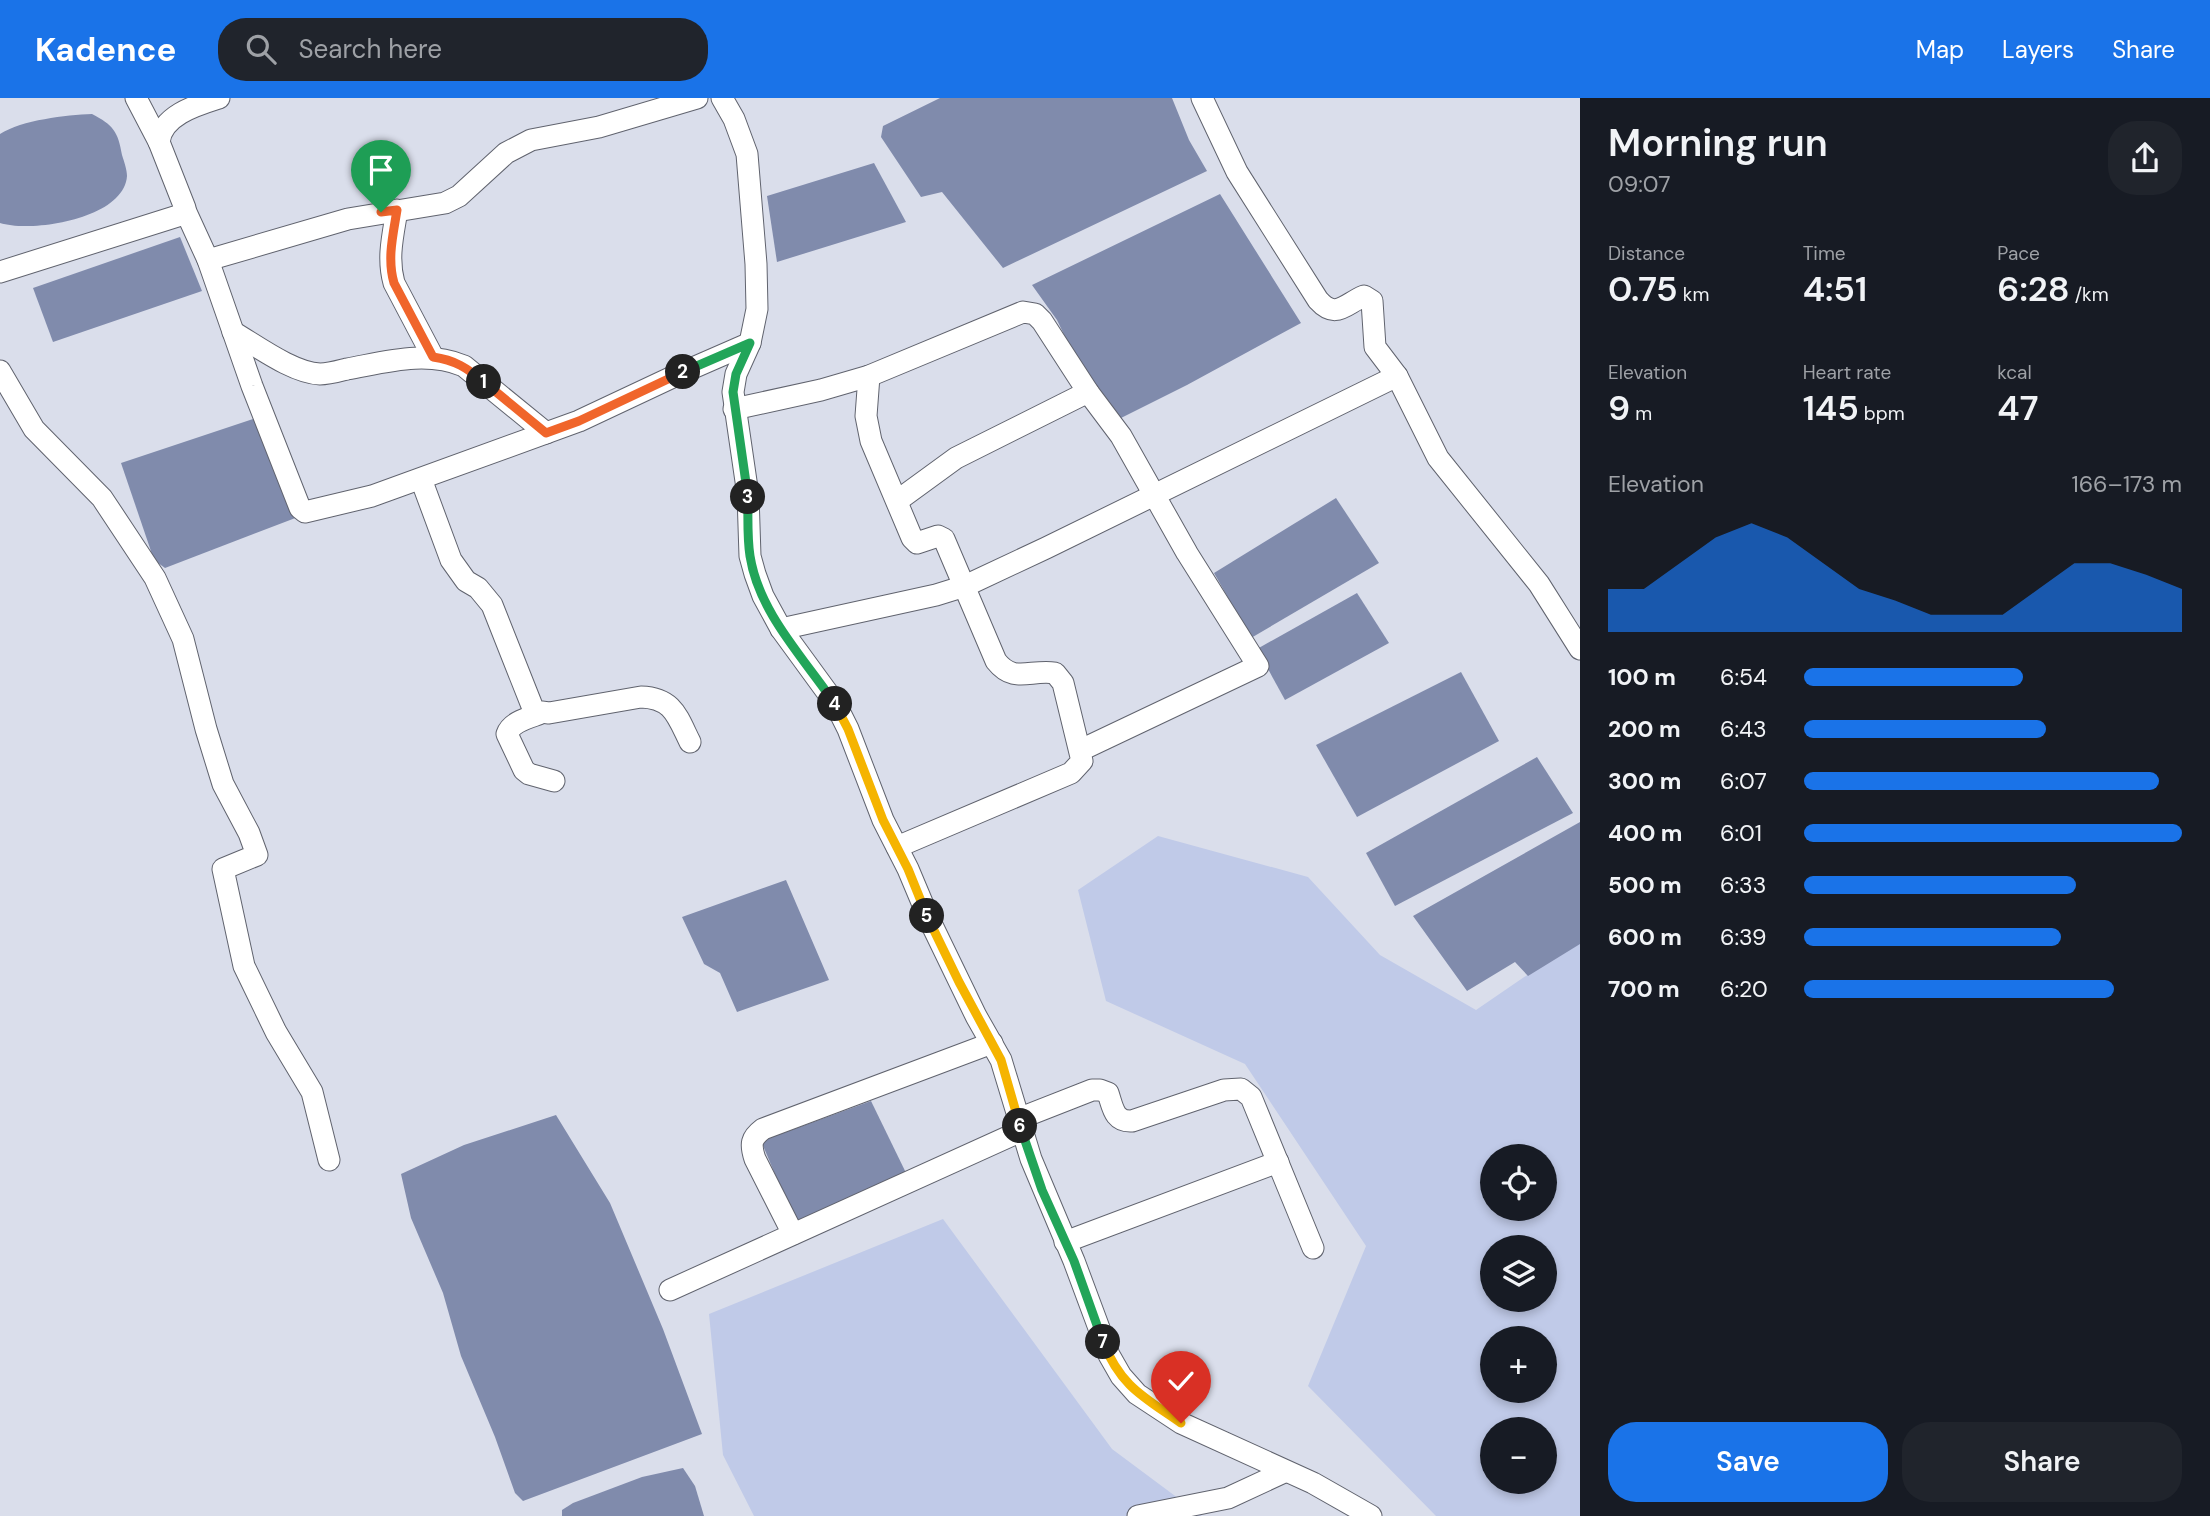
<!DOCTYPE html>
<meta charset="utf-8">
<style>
:root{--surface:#171b24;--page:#20242c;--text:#f1f3f6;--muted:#9ea1a6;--accent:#1a73e8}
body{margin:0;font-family:"DM Sans",sans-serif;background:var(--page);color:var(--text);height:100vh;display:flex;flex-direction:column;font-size:26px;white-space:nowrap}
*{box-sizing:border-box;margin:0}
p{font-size:23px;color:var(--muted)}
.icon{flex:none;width:38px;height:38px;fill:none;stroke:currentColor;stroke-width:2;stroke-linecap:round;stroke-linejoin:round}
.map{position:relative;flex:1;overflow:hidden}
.side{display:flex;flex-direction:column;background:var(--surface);width:630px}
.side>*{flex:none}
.controls{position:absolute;left:1480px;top:1046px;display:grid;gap:14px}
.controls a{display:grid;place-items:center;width:77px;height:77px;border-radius:50%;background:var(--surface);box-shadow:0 4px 10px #0003;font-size:35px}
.pin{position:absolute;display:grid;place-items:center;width:60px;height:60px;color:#fff;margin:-72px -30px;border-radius:50% 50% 50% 0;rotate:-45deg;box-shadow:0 0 7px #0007}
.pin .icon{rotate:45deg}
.km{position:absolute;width:35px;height:35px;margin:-18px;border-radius:50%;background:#222;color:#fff;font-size:19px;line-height:35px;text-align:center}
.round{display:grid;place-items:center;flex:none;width:74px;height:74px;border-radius:28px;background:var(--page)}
.headline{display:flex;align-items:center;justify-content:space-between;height:119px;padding:0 28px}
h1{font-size:38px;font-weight:600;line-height:52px}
.stats{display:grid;grid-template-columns:repeat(3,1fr);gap:10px;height:119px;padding:7px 28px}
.stats div{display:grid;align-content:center}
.stats b{font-size:35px;font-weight:600}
.stats small{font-size:19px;font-weight:400}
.stats p{font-size:19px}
.chart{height:196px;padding:14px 28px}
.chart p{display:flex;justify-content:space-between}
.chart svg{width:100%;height:126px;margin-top:7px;fill:var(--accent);opacity:.7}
.action{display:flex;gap:14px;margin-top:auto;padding:14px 28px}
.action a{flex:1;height:80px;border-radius:28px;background:var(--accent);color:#fff;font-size:28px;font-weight:600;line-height:80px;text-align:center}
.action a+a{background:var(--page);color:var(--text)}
ul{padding:0 28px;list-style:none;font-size:23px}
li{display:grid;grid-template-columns:112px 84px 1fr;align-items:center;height:52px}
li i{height:18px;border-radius:9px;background:var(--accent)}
header{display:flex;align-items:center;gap:42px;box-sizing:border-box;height:98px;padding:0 35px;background:var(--accent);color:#fff}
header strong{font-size:33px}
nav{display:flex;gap:38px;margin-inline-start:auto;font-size:24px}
.search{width:490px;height:63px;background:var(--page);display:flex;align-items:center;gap:18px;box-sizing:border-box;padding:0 24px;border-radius:28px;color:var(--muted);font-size:26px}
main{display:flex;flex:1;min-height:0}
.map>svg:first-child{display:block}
</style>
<header>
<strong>Kadence</strong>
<div class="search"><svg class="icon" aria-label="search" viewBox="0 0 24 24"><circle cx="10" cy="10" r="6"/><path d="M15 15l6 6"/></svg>Search here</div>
<nav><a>Map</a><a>Layers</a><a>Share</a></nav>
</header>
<main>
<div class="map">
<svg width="1580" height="1418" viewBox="0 0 1580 1418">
<rect width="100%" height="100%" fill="#dadeeb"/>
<!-- green -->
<g fill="#c0cae8" fill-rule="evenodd">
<path d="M1158,738L1308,779L1380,857L1476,912L1580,841V1418H1436L1308,1288L1366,1148L1245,966L1106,903L1078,792ZM1493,1059H1545V1111H1493ZM1493,1150H1545V1202H1493ZM1493,1241H1545V1293H1493ZM1493,1332H1545V1384H1493Z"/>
<polygon points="943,1121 1112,1351 1202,1418 754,1418 723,1357 709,1216"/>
</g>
<!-- water -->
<g fill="#808bac">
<polygon points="940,0 1172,0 1189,42 1207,73 1003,170 942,94 921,99 881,39 883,28"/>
<path d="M92,16C113,27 118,33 122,57C124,63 127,72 127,78C124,121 32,135 0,125V36C22,22 66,17 92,16Z"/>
<polygon points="874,65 906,124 777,164 767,98"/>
<polygon points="1220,96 1301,225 1187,287 1111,325 1097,305 1057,222 1032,187"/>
<polygon points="180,139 202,193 53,244 33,190"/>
<polygon points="256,320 298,419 165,470 154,462 121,365"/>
<polygon points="1336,400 1379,465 1251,540 1214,475"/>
<polygon points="1357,495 1389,545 1285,602 1257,551"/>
<polygon points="1461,574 1499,643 1357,719 1316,647"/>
<polygon points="1537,659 1573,715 1395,808 1366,755"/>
<polygon points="1580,724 1580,846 1528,878 1515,864 1467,893 1413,818"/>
<polygon points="786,782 829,882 737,914 720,875 704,866 682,819"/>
<polygon points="871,1003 908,1079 796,1126 761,1043"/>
<polygon points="556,1017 610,1105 663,1231 702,1336 523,1403 515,1395 495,1339 461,1258 443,1195 411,1120 401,1076 464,1047"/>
<polygon points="683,1370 695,1388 704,1418 562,1418 562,1412 573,1405 642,1379"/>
</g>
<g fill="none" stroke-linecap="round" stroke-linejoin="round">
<defs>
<g id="minor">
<polyline points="136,0 159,44"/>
<polyline points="722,0 734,21 747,56 756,166 757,211 750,245 736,276 733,294 748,397 750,458 755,476 763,498 781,531 835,605 848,631 883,722 908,771 929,821 976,918 1001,962 1031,1061 1074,1163 1109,1257 1121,1278 1137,1296 1181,1325 1313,1385 1371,1418"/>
<path d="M1202,0L1237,74L1318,202C1336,222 1345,206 1364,198L1372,203L1375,249L1397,278L1438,360L1539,486L1580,551"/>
<path d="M397,112C393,137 387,160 394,185L433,259"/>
<polyline points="186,114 208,162 252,288 300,410 305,414 372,398 579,323 679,276 750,245"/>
<polyline points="208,162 348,121 445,105 459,98 506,55 531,42 599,29 697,0"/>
<path d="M0,174L184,116L185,110L159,44C162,17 197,7 219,0"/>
<path d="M233,234C257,248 293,275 320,276C329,276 339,273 347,271C386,264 426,252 464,268L546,335"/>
<polyline points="0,273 34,331 102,400 155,480 183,541 206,631 223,686 249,735 257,757 223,771 244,868 276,934 312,994 329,1062"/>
<path d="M869,278L866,318L871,343L912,440L917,445L938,438L944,441L996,563C1014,586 1030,571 1055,575L1063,585L1082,663L1071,675L897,749"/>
<polyline points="734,311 821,292 869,278 1023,214 1035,216 1042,223 1088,294 1121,338 1187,455 1258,568 1081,652"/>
<path d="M421,381L451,462L466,483L478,490L492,507L534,613L549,615L641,599C673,600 677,618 690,644"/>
<polyline points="897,403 956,360 1088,294"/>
<polyline points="781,531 936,497 965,488 1046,450 1397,278"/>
<path d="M539,616C528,620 511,624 507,636L524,672L529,676L554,683"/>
<path d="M1018,1021L1092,992H1100L1108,995C1113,1010 1114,1024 1132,1023L1224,992L1241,991L1251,999L1313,1150"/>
<path d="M793,1136L755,1061C750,1046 751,1040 763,1031L992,945"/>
<polyline points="1065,1144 1278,1064"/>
<polyline points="670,1192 1021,1033"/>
<polyline points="1138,1418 1228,1400 1284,1374"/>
</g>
</defs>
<!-- minor casing -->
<use href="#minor" stroke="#60636e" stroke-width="23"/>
<!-- minor -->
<use href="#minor" stroke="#fff" stroke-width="21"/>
</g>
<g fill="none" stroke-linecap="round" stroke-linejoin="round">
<defs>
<path id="split-1" d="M381,114L397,112C393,137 387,161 394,185L433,259C455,262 467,270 484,284"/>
<polyline id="split-2" points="484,284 546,335 579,323 683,274"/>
<polyline id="split-3" points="683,274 750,245 736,276 733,294 748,399"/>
<path id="split-4" d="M748,399C748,418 747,439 750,458C759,515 804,560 835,606"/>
<polyline id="split-5" points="835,606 848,631 883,722 908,771 927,818"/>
<polyline id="split-6" points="927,818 959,884 1001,962 1020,1028"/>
<polyline id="split-7" points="1020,1028 1042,1092 1074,1163 1103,1244"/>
<path id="split-8" d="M1103,1244C1121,1289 1144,1299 1181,1325"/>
</defs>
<!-- split-1 casing -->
<use href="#split-1" stroke="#fff" stroke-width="14"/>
<!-- split-2 casing -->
<use href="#split-2" stroke="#fff" stroke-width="14"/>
<!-- split-3 casing -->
<use href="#split-3" stroke="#fff" stroke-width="14"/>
<!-- split-4 casing -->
<use href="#split-4" stroke="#fff" stroke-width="14"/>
<!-- split-5 casing -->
<use href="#split-5" stroke="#fff" stroke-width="14"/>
<!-- split-6 casing -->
<use href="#split-6" stroke="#fff" stroke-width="14"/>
<!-- split-7 casing -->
<use href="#split-7" stroke="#fff" stroke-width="14"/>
<!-- split-8 casing -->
<use href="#split-8" stroke="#fff" stroke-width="14"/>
<!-- split-1 -->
<use href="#split-1" stroke="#f0652b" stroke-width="9"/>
<!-- split-2 -->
<use href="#split-2" stroke="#f0652b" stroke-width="9"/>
<!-- split-3 -->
<use href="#split-3" stroke="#22a559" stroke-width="9"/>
<!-- split-4 -->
<use href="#split-4" stroke="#22a559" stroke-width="9"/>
<!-- split-5 -->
<use href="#split-5" stroke="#f5b400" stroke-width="9"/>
<!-- split-6 -->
<use href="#split-6" stroke="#f5b400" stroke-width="9"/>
<!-- split-7 -->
<use href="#split-7" stroke="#22a559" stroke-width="9"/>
<!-- split-8 -->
<use href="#split-8" stroke="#f5b400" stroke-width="9"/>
</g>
</svg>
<div class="controls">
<a><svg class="icon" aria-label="locate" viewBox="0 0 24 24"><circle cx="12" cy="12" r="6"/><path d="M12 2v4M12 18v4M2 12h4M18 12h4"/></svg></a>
<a><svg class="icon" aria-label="layers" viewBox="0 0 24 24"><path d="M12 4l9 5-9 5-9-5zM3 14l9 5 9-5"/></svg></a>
<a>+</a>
<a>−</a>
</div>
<div class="pin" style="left:381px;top:114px;background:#1e9e55"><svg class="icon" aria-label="arrive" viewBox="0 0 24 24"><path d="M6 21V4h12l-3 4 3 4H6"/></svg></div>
<div class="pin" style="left:1181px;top:1325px;background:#d93025"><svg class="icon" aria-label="check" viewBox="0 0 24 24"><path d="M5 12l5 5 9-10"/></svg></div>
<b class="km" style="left:484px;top:284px">1</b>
<b class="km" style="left:683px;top:274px">2</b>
<b class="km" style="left:748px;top:399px">3</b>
<b class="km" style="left:835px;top:606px">4</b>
<b class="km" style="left:927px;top:818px">5</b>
<b class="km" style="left:1020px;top:1028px">6</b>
<b class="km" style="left:1103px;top:1244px">7</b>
</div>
<section class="side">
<div class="headline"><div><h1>Morning run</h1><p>09:07</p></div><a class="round"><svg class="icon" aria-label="share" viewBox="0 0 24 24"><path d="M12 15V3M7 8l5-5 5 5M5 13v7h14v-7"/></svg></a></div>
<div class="stats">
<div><p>Distance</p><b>0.75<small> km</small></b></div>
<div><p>Time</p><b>4:51</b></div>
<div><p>Pace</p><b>6:28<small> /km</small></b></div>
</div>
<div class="stats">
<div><p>Elevation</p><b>9<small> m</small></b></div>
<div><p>Heart rate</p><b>145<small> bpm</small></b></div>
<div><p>kcal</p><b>47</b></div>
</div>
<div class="chart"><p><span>Elevation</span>166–173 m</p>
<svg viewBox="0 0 160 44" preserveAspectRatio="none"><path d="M0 44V29L10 29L20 20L30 11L40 6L50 11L60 20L70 29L80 33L90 38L100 38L110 38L120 29L130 20L140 20L150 24L160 29V44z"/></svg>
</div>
<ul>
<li><b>100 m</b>6:54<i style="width:58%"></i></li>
<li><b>200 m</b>6:43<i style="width:64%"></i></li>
<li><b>300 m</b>6:07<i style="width:94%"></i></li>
<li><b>400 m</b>6:01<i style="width:100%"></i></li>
<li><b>500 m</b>6:33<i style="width:72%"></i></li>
<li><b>600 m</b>6:39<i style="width:68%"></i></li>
<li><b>700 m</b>6:20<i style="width:82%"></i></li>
</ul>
<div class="action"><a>Save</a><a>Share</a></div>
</section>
</main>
